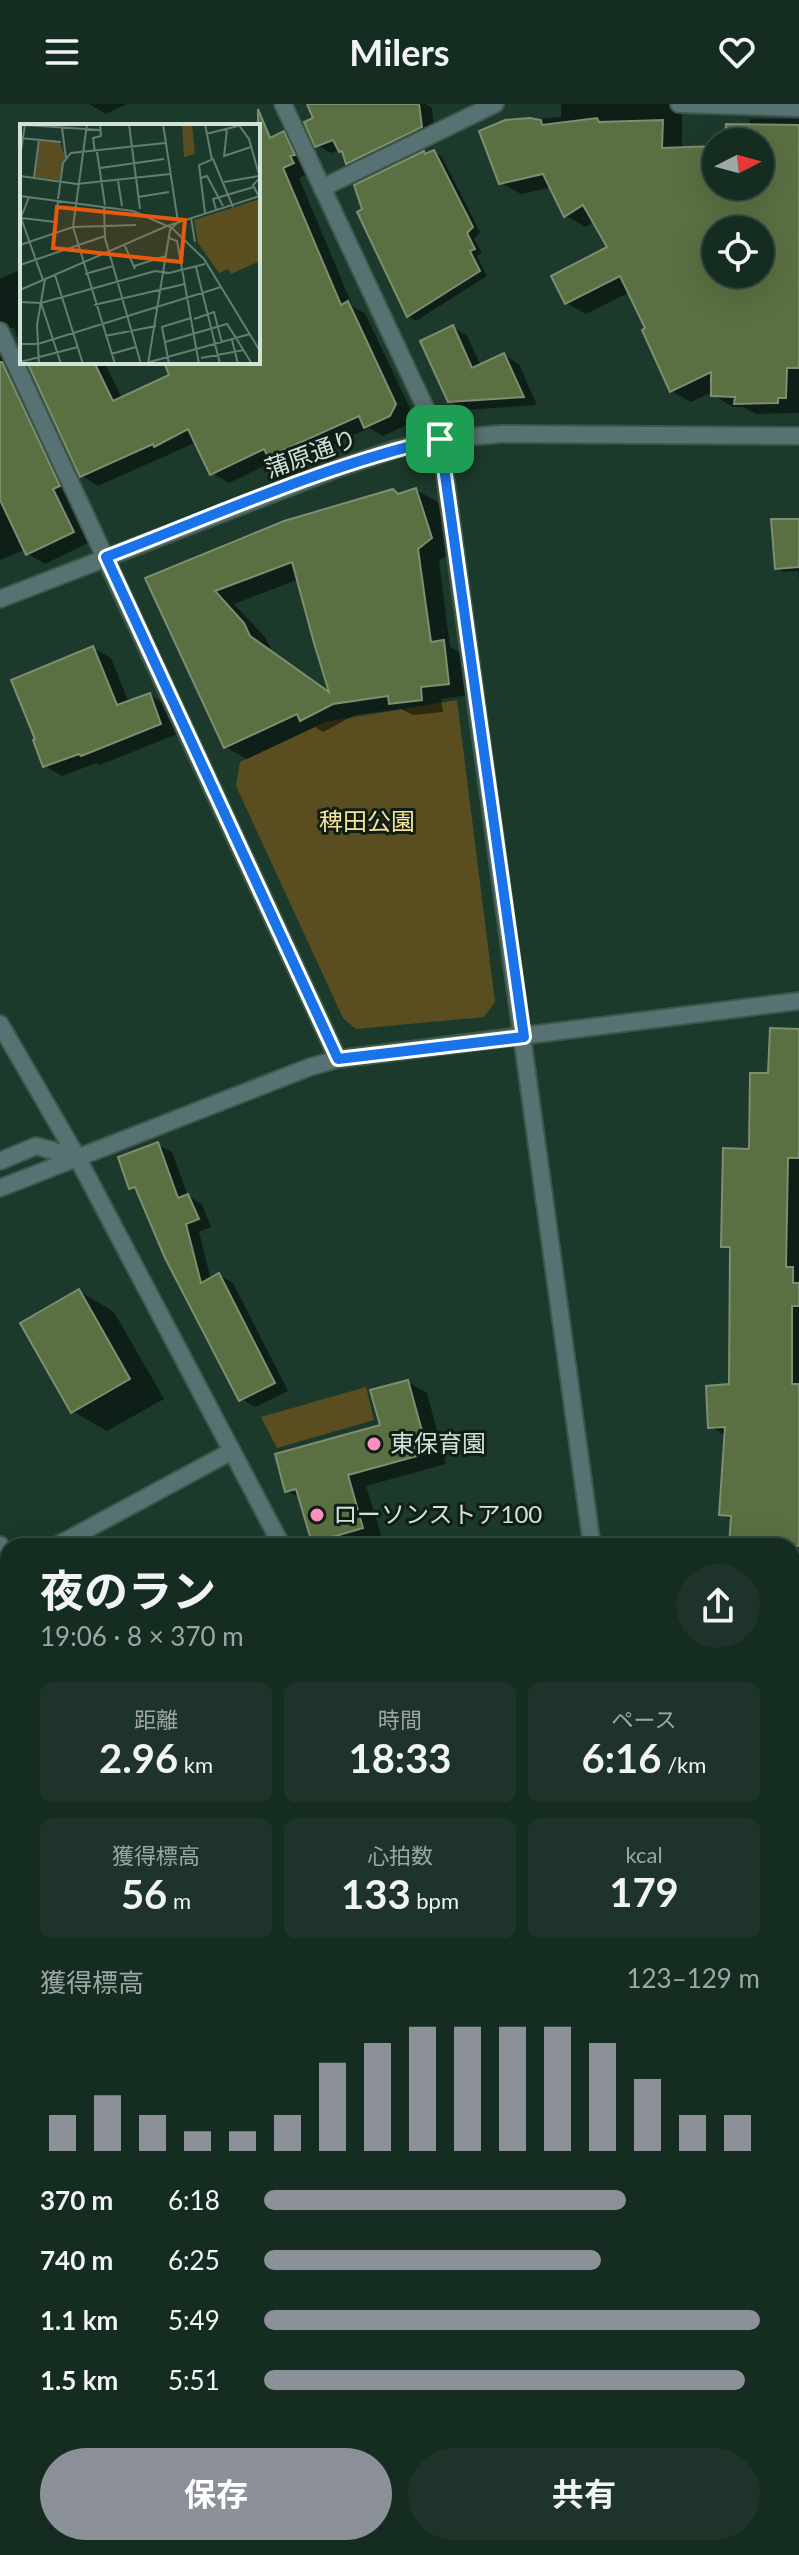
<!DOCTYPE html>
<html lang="ja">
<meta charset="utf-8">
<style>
:root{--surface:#152c21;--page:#1e342a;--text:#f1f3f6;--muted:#9da7a5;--line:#34483f;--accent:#8c9099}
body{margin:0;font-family:Lato,"Noto Sans JP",sans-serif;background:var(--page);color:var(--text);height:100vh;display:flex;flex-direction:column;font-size:30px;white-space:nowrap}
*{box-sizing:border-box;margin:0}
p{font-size:26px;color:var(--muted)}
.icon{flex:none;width:44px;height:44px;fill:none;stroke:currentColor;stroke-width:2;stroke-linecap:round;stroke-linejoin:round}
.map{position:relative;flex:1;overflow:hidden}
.drawer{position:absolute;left:0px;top:1434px;width:800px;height:1018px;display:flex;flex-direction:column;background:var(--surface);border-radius:24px 24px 0 0;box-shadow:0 8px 32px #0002,0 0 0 2px var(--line)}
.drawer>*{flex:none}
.needle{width:52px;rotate:84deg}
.tools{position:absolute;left:702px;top:24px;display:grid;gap:16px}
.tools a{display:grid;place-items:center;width:72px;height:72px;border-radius:50%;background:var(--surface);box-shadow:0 8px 32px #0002,0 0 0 2px var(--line);font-size:40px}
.pin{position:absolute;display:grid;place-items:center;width:68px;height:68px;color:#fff;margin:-34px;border-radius:16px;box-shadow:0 4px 12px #0006}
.round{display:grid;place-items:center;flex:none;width:84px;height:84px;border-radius:42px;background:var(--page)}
.overview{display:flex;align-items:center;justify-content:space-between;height:136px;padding:0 40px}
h1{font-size:44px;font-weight:700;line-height:60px}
.stats{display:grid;grid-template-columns:repeat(3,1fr);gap:12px;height:136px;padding:8px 40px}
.stats div{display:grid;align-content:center;border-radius:12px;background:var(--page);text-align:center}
.stats b{font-size:40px;font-weight:700}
.stats small{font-size:22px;font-weight:400}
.stats p{font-size:22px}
.chart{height:224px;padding:16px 40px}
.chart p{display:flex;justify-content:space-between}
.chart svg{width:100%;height:144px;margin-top:8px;stroke:var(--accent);stroke-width:6}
.cta{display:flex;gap:16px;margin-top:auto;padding:16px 40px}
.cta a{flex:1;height:92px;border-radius:48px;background:var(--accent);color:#fff;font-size:32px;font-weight:700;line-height:92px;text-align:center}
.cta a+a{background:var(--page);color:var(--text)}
ul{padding:0 40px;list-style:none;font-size:26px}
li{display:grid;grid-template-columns:128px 96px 1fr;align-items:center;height:60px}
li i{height:20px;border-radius:10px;background:var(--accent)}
header{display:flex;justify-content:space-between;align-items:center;height:104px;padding:0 40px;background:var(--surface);font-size:36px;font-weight:700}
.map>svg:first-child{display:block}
</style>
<header><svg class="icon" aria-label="menu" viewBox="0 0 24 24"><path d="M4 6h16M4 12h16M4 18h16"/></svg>Milers<svg class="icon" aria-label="heart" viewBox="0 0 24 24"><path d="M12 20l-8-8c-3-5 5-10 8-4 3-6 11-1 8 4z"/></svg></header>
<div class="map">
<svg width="799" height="2451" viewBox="0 0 799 2451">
<rect width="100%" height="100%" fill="#1c3a2c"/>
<!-- green -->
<g fill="#5a4e20">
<polygon points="457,596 495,898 484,913 356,925 343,914 236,682 240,658 325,618"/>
<polygon points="366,1283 374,1316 277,1344 261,1313"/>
</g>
<!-- shadow -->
<g fill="#0007" fill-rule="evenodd">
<polygon points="89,0 127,0 106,10"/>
<polygon points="309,0 426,0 432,4 435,31 362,67 348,59 345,49 340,46 331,49 317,41 315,15"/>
<path d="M561,0H682V45L716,44V82H760V38H727L750,22V15H799V309L756,310L743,303H733L713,291V288L691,298L671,287L630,188L586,210L566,199L609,144L595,117L586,123L566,112L552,83L521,90L501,79L527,16L561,13ZM716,126H760V170H716Z"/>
<polygon points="284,30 301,39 310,69 299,74 353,203 365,209 413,311 407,321 383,332 369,324 286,362 276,356 229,379 212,369 197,338 98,382 82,372 29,258 104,258 122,294 172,272 166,258 258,258 258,41"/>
<polygon points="434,48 442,53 480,128 474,135 482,149 477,152 487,172 416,217 408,212 424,49 428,51"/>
<polygon points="22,165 22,244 14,224 7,224 11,228 7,231 76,392 69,395 90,438 45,460 28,450 26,445 0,456 0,175"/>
<polygon points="453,223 467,232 481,262 504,251 519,260 537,301 465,306 450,297"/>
<path d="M416,386L438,398L453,447L439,457L450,543L465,551L470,591L441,595L443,608L413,611L401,605L355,611L323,628L315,623L247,655L225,643L147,475ZM299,475L332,589L272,547L265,533L234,500Z"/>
<polygon points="799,417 799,476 798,467 784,468 777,464"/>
<polygon points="93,544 111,554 129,599 149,591 167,601 177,630 100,661 96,659 62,672 45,662"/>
<polygon points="799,927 799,1473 792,1473 792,1442 731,1442 733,1417 721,1410 726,1332 710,1322 731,1282 732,1147 723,1142 770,971"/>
<polygon points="158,1041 172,1048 188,1092 202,1100 211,1123 199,1128 211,1176 219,1171 233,1179 288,1287 255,1303 241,1295 140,1089 131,1084"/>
<polygon points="79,1187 114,1208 164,1295 107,1327 72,1307"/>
<polygon points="408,1278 427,1289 446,1360 366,1382 382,1434 356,1442 321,1442 313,1438 301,1394 287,1387 382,1323"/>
<polygon points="792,1502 799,1503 799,1681 792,1680"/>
<polygon points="0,1897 8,1909 8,1932 0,1937"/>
<polygon points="0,1947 8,1947 8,2113 0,2108"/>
<polygon points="0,2230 8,2258 8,2432 0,2434"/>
</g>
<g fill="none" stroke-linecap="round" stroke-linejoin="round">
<!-- stream -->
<polyline stroke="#03202d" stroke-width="9" points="84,2451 108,2444"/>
</g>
<!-- building -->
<g fill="#5a6f42" stroke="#7f8d70" stroke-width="2" fill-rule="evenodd">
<polygon points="307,0 419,0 422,23 346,60 342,47 339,48 333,36 315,43 304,18 313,14"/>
<polygon points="258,5 270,34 284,27 295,51 290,52 294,59 283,64 341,201 348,197 396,300 390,312 364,324 359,312 268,353 264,345 210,371 188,325 154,343 153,340 80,373 27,258 94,258 113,297 169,271 164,258 258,258"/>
<path d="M530,14L541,16L542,21L597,14L599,18L663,16L662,44L716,42V82H760V38H725L726,20L799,21V264H787L786,294H778V299L734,300L735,293L711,292V268L670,288L642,226L645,224L620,172L565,200L551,172L607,143L583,101L564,113L543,70L499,80L479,27L505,16ZM716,126H760V170H716Z"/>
<polygon points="434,46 473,123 467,129 475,145 470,147 480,167 407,213 357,108 362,105 354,81 424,47 425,50"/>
<polygon points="453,221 472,264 504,249 524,293 448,298 420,237"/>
<polygon points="0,258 2,258 60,382 53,385 74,428 26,451 0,396"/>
<path d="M416,384L432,434L418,445L431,538L444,536L449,580L421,583L422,596L389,600L388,592L333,600L300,617L297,610L224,644L145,474L284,417L393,385L398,390ZM292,458L314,539L329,588L250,532L244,519L215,487Z"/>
<polygon points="771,415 799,415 799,463 775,465"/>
<polygon points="93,542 117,601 150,589 161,620 81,652 79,650 43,663 33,636 35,635 11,576"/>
<polygon points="770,924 799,925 799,1054 788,1054 786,1163 793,1163 793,1179 799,1179 799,1202 792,1202 792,1280 799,1280 799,1442 729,1442 731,1412 719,1411 725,1323 708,1324 706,1282 729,1280 730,1143 721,1143 723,1044 749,1045 750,969 768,969"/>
<polygon points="158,1038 178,1094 188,1090 199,1115 186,1120 201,1179 219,1169 275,1279 239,1297 165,1154 135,1083 129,1085 118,1053"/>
<polygon points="79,1185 130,1275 71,1309 20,1219"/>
<polygon points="408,1276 428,1349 348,1371 363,1424 312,1439 296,1385 285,1388 275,1350 380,1321 370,1286"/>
</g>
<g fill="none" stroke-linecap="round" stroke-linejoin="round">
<defs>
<g id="minor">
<polyline points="283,0 440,335 592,1442"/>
<polyline points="679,0 799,4"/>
<polyline points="322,84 495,0"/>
<polyline points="0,227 338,955"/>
<polyline points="0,1057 36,1042 77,1053"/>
<polyline points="0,1084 310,963 338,955 799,897"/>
<polyline points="0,1441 8,1455"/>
<polyline points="56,1442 232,1347"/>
<polyline points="0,1473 8,1468"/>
<polyline points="0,1491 8,1506"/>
<polyline points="792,1554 799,1555"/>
<polyline points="0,1681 8,1676"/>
<polyline points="0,1840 8,1852"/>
<polyline points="8,2165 8,2183"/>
<polyline points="0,2446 8,2443"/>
<polyline points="202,2451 226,2444"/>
</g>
<g id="tertiary">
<polyline points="0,495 339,364 393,346 440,335 501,330 799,332"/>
<polyline points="0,920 77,1053 282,1442"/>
<polyline points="0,2148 8,2149"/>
<polyline points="792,2301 799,2300"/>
</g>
<g id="primary">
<polyline points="792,1673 799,1636"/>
<polyline points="792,1819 799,1796"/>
<polyline points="792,1921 799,1902"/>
<polyline points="792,2013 799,1994"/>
<polyline points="792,2423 799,2438"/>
<polyline points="448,2451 453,2444"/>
<polyline points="486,2451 491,2444"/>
<polyline points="526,2451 531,2444"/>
<polyline points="567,2451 572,2444"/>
</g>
</defs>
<!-- minor casing -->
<use href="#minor" stroke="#3d584b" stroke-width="20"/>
<!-- tertiary casing -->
<use href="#tertiary" stroke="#3d584b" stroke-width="20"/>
<!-- primary casing -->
<use href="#primary" stroke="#3d584b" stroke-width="24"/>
<!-- minor -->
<use href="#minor" stroke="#577272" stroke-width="16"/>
<!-- tertiary -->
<use href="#tertiary" stroke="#577272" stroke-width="16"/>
<!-- primary -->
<use href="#primary" stroke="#77b1b1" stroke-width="20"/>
</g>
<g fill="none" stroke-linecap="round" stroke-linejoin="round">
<defs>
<path id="route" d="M440,335L524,933L338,955L106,453C216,411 325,361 440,335Z"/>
</defs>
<!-- route casing -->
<use href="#route" stroke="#fff" stroke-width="16"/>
<!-- route -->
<use href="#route" stroke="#1a73e8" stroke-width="10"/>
</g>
<!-- markers -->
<g fill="#fd8ebe" stroke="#111e17" stroke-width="3">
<circle cx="374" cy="1340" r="8"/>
<circle cx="317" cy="1411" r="8"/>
</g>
<g text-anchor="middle" stroke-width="6" stroke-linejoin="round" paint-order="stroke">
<!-- street labels -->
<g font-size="24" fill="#d1e2d9" stroke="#111e17">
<text transform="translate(311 350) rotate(-20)" y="8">蒲原通り</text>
</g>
<!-- park labels -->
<g font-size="24" fill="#f8e496" stroke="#111e17">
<text x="367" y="726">稗田公園</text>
</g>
<!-- poi labels -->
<g font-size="24" fill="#d1e2d9" stroke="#111e17" text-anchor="start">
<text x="390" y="1348">東保育園</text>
<text x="333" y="1419">ローソンストア100</text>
</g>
</g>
<!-- overview -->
<g transform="translate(20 20)">
<rect width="240" height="240" fill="#1c3a2c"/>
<path d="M162,0H172L175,30L164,33ZM20,17L40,18L45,33L39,56L15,53ZM240,75V137L211,150L208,145L199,149L178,119L174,96Z" fill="#5a4e20"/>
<path fill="none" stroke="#647d71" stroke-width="2" d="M67,0L53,103L95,240M109,0L120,85M185,0L192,36M218,0L229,15L240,54L233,61L238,71M4,1L81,6M42,4L46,34M186,10L218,2M0,14L41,18M75,28L73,14L81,12L80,0M77,28L85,81M204,32L231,23M204,33L207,5M0,34L5,0M80,44L144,35M0,52L57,60L150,50M14,54L19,16M181,54L187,52L203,82M98,57L102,82M204,58L239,52M0,72L113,87L152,104L184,135L240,227M118,73L149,68M38,75L43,39L51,29L145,19M84,83L85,114L121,240M196,85L193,75L234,63M185,89L179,41L193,35L213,83M1,94L23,156M2,94L35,98M171,94L175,118M0,96L9,73M36,101L38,77M147,102L240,72M149,114L157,117L179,240M104,120L115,145M0,121L53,103L116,101M0,141L85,112M114,142L146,132M176,143L200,240M65,150L93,142M35,151L63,240M0,166L147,102M0,178L21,179L135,147L149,149L185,140M21,179L41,240M74,181L165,160M174,195L194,188L202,219M85,212L136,202M216,214L232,240M212,216L218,240M145,218L207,200L216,214M0,220H18L201,163M91,230L116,223M181,234L224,226M0,238L58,223M126,239L230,210M19,240L17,201L25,155M128,240L150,106L158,98L143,0M149,240L142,203L171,194"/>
<path fill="#e8590c" fill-opacity="0.15" stroke="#e8590c" stroke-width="4" d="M37,83L165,96L161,138L33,124Z"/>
<rect width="240" height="240" fill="none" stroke="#d1e2d9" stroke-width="4"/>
</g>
</svg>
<div class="tools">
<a><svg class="needle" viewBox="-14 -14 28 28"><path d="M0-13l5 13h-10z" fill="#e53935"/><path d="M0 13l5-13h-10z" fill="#9da7a5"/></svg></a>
<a><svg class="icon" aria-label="locate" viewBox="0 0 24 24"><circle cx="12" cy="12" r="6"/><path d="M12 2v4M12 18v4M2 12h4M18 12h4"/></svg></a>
</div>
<div class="pin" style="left:440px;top:335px;background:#1e9e55"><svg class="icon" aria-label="arrive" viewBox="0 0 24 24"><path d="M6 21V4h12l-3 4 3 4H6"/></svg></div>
<section class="drawer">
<div class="overview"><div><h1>夜のラン</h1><p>19:06 · 8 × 370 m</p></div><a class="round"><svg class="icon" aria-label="share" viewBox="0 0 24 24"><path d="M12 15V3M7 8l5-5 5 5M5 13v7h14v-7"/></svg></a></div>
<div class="stats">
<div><p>距離</p><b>2.96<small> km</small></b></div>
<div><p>時間</p><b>18:33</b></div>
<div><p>ペース</p><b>6:16<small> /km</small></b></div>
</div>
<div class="stats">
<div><p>獲得標高</p><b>56<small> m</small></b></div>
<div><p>心拍数</p><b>133<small> bpm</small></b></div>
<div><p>kcal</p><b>179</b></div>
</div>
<div class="chart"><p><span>獲得標高</span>123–129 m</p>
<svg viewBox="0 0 160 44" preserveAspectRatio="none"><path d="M5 44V33M15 44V27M25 44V33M35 44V38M45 44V38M55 44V33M65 44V17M75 44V11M85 44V6M95 44V6M105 44V6M115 44V6M125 44V11M135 44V22M145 44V33M155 44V33"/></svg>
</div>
<ul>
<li><b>370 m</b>6:18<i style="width:73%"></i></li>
<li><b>740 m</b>6:25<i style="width:68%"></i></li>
<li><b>1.1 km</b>5:49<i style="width:100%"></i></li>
<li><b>1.5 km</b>5:51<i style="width:97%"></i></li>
</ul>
<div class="cta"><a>保存</a><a>共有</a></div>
</section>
</div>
